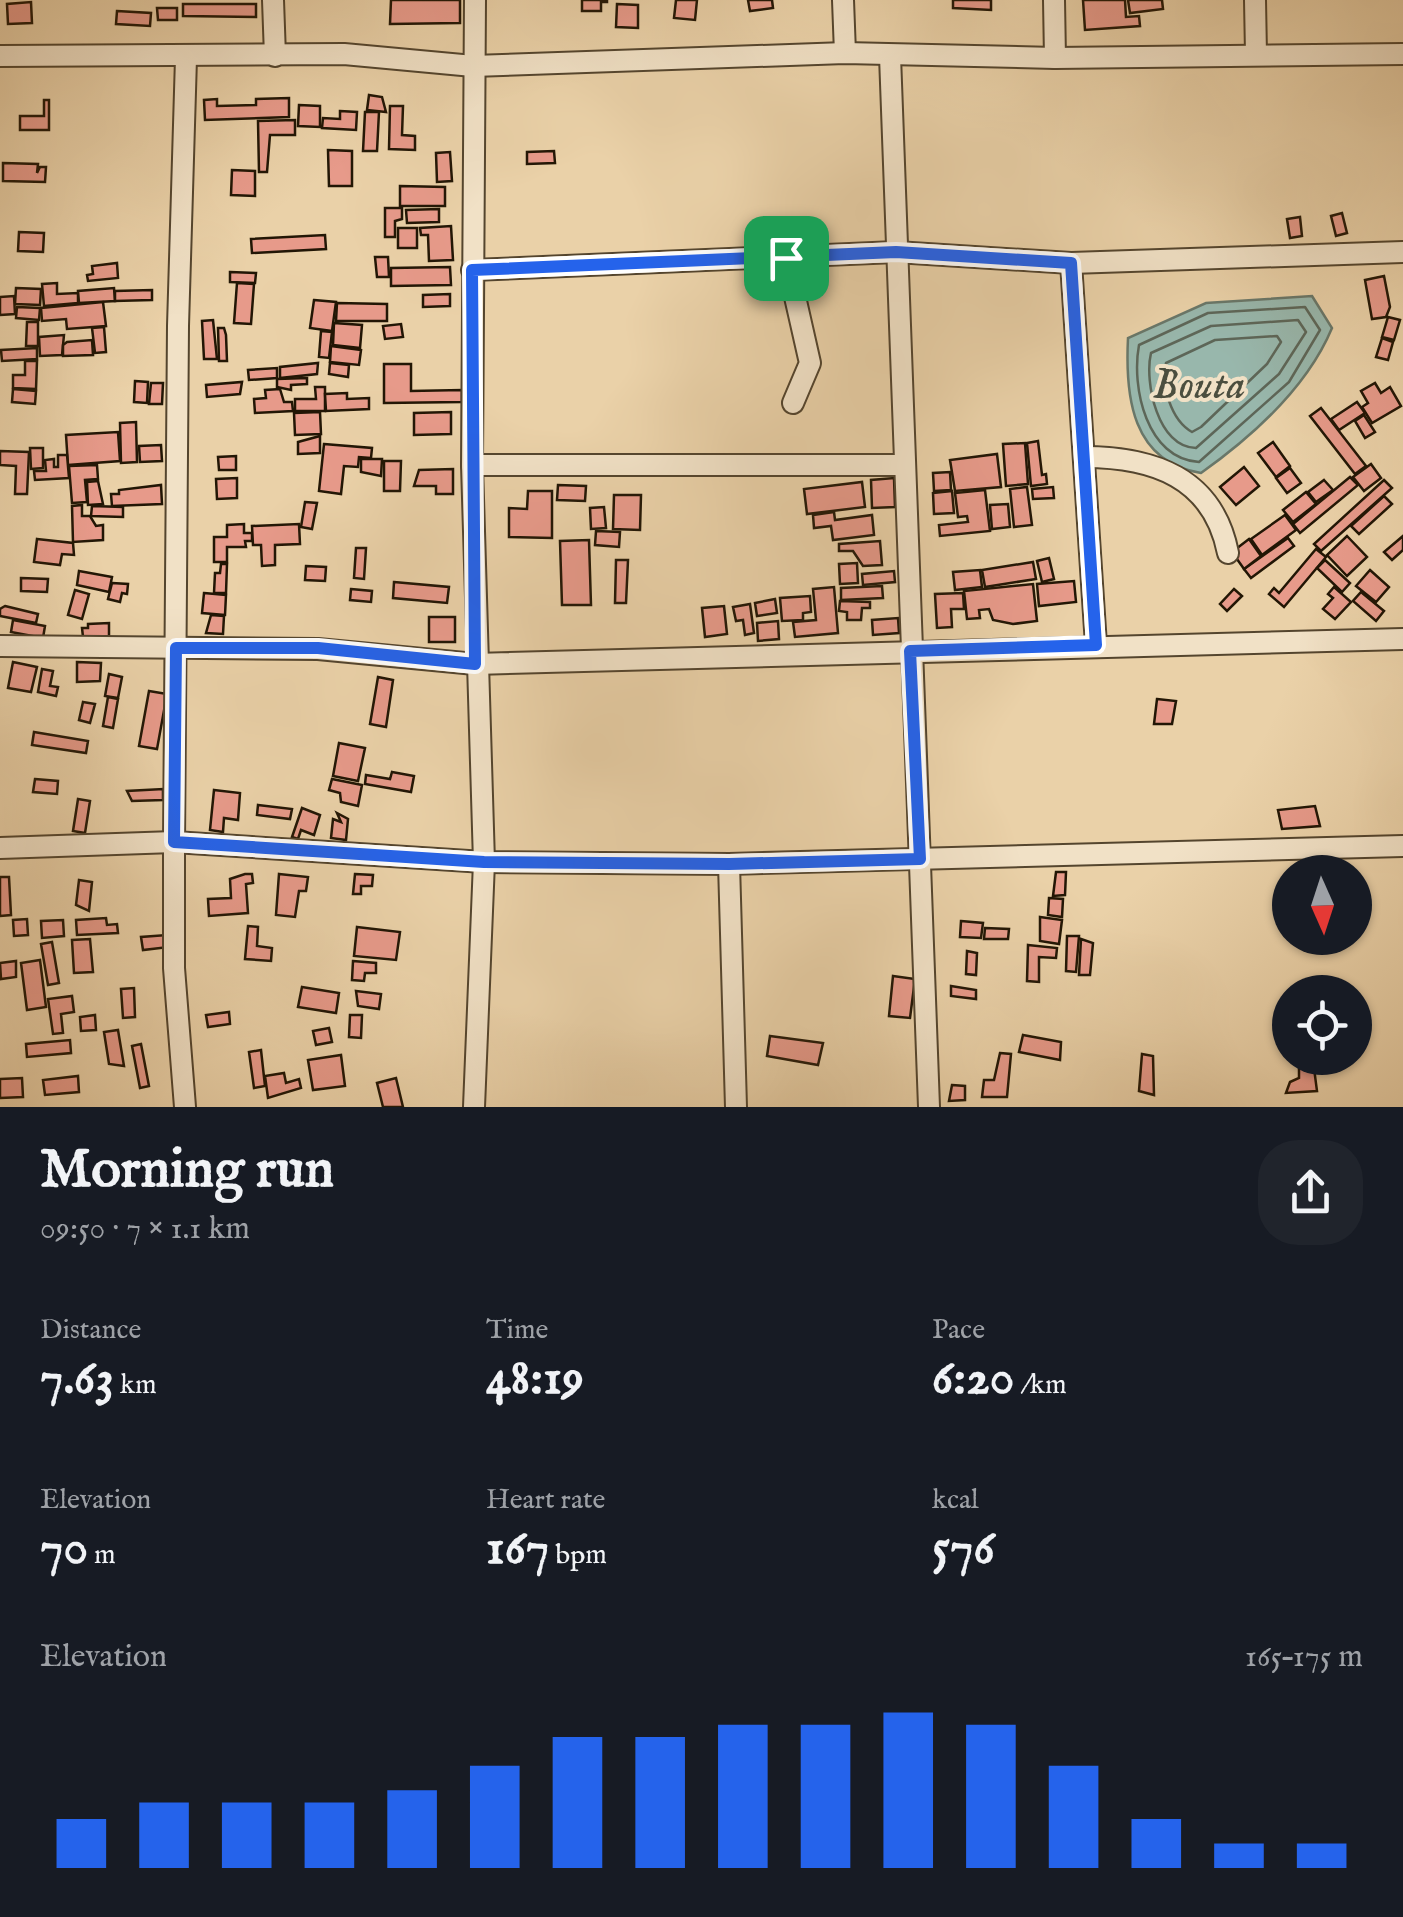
<!DOCTYPE html>
<meta charset="utf-8">
<style>
:root{--surface:#171b24;--page:#20242c;--text:#f1f3f6;--muted:#9ea1a6;--accent:#2563eb}
body{margin:0;font-family:"IM FELL English",serif;background:var(--page);color:var(--text);height:100vh;display:flex;flex-direction:column;font-size:38px;white-space:nowrap}
*{box-sizing:border-box;margin:0}
p{font-size:32px;color:var(--muted)}
.icon{flex:none;width:55px;height:55px;fill:none;stroke:currentColor;stroke-width:2;stroke-linecap:round;stroke-linejoin:round}
.map{position:relative;height:1107px;overflow:hidden}
.panel{display:flex;flex-direction:column;background:var(--surface);flex:1}
.panel>*{flex:none}
.needle{width:65px;rotate:177deg}
.buttons{position:absolute;left:1272px;top:855px;display:grid;gap:20px}
.buttons a{display:grid;place-items:center;width:100px;height:100px;border-radius:50%;background:var(--surface);box-shadow:0 2px 8px #0004;font-size:50px}
.pin{position:absolute;display:grid;place-items:center;width:85px;height:85px;color:#fff;margin:-42px;border-radius:20px;box-shadow:0 5px 15px #0006}
.round{display:grid;place-items:center;flex:none;width:105px;height:105px;border-radius:40px;background:var(--page)}
.head{display:flex;align-items:center;justify-content:space-between;height:170px;padding:0 40px}
h1{font-size:55px;font-weight:800;line-height:75px}
.figures{display:grid;grid-template-columns:repeat(3,1fr);gap:15px;height:170px;padding:10px 40px}
.figures div{display:grid;align-content:center}
.figures b{font-size:50px;font-weight:800}
.figures small{font-size:28px;font-weight:400}
.figures p{font-size:28px}
.chart{height:280px;padding:20px 40px}
.chart p{display:flex;justify-content:space-between}
.chart svg{width:100%;height:180px;margin-top:10px;stroke:var(--accent);stroke-width:6}
.map>svg:first-child{display:block}
</style>
<div class="map">
<svg width="1403" height="1107" viewBox="0 0 1403 1107">
<rect width="100%" height="100%" fill="#ead1a8"/>
<filter id="stains"><feTurbulence type="fractalNoise" baseFrequency=".002" numOctaves="4"/><feColorMatrix values="0 0 0 0 .2 0 0 0 0 .09 0 0 0 0 .02 0 0 0 .5 -.17"/></filter>
<radialGradient id="worn" r=".72"><stop offset=".6" stop-color="#630" stop-opacity="0"/><stop offset="1" stop-color="#630" stop-opacity=".3"/></radialGradient>
<!-- water -->
<path fill="#98b7ac" stroke="#697769" stroke-width="2.5" d="M1312,296L1332,328C1307,388 1253,436 1201,473C1132,462 1125,397 1128,338L1206,303Z"/>
<g fill="none" stroke-linecap="round" stroke-linejoin="round">
<!-- shore -->
<g stroke="#5d6658" stroke-width="2.5">
<path d="M1305,307L1320,330L1289,382L1199,462C1147,459 1131,388 1139,345L1208,313Z"/>
<path d="M1298,320L1306,332L1279,374L1196,448C1158,448 1144,382 1151,353L1211,326Z"/>
<path d="M1277,336L1281,342L1267,364L1201,427L1192,432C1171,420 1161,386 1166,363L1215,340Z"/>
</g>
</g>
<!-- building -->
<g fill="#e79a8a" stroke="#221605" stroke-width="2.5">
<polygon points="391,0 460,0 460,23 390,24"/>
<polygon points="582,0 607,0 607,2 601,2 601,11 582,11"/>
<polygon points="676,0 697,0 695,20 674,18"/>
<polygon points="748,0 772,0 773,8 750,11"/>
<polygon points="953,0 991,0 991,10 953,8"/>
<polygon points="1083,0 1125,0 1126,17 1139,16 1140,26 1085,30"/>
<polygon points="1128,0 1162,0 1163,9 1130,13"/>
<polygon points="31,2 32,23 8,24 7,4"/>
<polygon points="183,4 256,4 256,17 183,16"/>
<polygon points="617,4 638,5 638,28 616,27"/>
<polygon points="157,8 177,8 177,20 158,20"/>
<polygon points="117,11 151,13 150,26 116,24"/>
<polygon points="369,95 382,97 386,112 367,110"/>
<polygon points="289,98 289,117 205,120 204,100 217,99 217,106 256,105 256,99"/>
<polygon points="44,100 49,100 49,130 20,130 20,116 44,116"/>
<polygon points="299,105 320,106 320,127 298,126"/>
<polygon points="390,106 403,106 402,135 415,136 415,150 389,149"/>
<polygon points="340,111 357,112 356,130 322,128 323,118 340,119"/>
<polygon points="365,112 379,112 377,151 363,151"/>
<polygon points="295,120 295,135 270,135 267,172 259,172 258,121"/>
<polygon points="328,150 352,151 352,186 329,186"/>
<polygon points="554,151 555,163 527,164 527,152"/>
<polygon points="450,152 452,181 437,182 436,153"/>
<polygon points="3,163 38,164 37,173 40,167 46,167 45,182 3,181"/>
<polygon points="232,170 255,171 255,196 231,195"/>
<polygon points="400,186 445,187 445,206 400,206"/>
<polygon points="385,208 402,208 402,219 395,221 395,237 385,237"/>
<polygon points="439,209 439,222 407,223 406,210"/>
<polygon points="1342,213 1347,233 1336,236 1331,216"/>
<polygon points="1300,217 1302,236 1290,238 1287,219"/>
<polygon points="451,226 453,260 429,261 428,235 421,235 420,228"/>
<rect x="398" y="228" width="19" height="20"/>
<polygon points="19,232 44,233 43,252 18,251"/>
<polygon points="325,235 326,249 252,253 251,239"/>
<polygon points="375,257 388,257 389,277 377,277"/>
<polygon points="117,263 118,278 88,281 87,275 93,274 92,266"/>
<polygon points="450,267 451,285 391,286 391,268"/>
<polygon points="230,272 256,273 255,283 230,282"/>
<polygon points="1384,276 1390,307 1386,317 1372,319 1365,280"/>
<polygon points="57,283 57,294 78,293 78,303 44,306 42,284"/>
<polygon points="237,283 254,284 251,324 234,323"/>
<polygon points="16,288 41,289 40,305 15,304"/>
<polygon points="114,288 115,301 79,303 78,291"/>
<polygon points="152,290 152,300 115,301 115,291"/>
<polygon points="450,294 450,306 423,307 423,295"/>
<polygon points="14,296 15,314 0,315 0,297"/>
<polygon points="314,300 336,302 332,331 310,328"/>
<polygon points="103,302 106,326 67,329 66,319 42,321 41,308"/>
<polygon points="337,303 387,304 387,321 336,321"/>
<polygon points="17,307 40,308 39,320 16,318"/>
<polygon points="1388,317 1400,320 1394,340 1382,337"/>
<polygon points="213,320 217,359 204,359 202,321"/>
<polygon points="27,322 38,322 38,346 26,346"/>
<polygon points="334,323 362,325 360,348 333,345"/>
<polygon points="401,324 403,337 385,339 383,326"/>
<polygon points="104,327 106,352 95,353 92,328"/>
<polygon points="218,328 224,328 226,335 227,361 219,361"/>
<polygon points="321,331 332,332 329,358 319,357"/>
<polygon points="64,335 62,355 40,356 39,337"/>
<polygon points="1382,338 1393,342 1388,360 1376,357"/>
<polygon points="92,340 93,355 63,356 63,345 67,342"/>
<polygon points="331,346 361,350 359,365 330,362"/>
<polygon points="37,348 37,359 2,361 1,350"/>
<polygon points="25,361 37,361 36,389 13,388 13,375 25,375"/>
<polygon points="318,363 317,374 280,378 280,367"/>
<polygon points="330,363 349,365 348,377 329,374"/>
<polygon points="384,364 411,364 411,391 462,390 462,402 384,403"/>
<polygon points="277,368 277,378 249,380 248,370"/>
<polygon points="307,378 307,384 291,385 291,390 277,387 277,379"/>
<polygon points="135,381 148,382 147,403 134,402"/>
<polygon points="242,382 240,394 207,397 206,385"/>
<polygon points="151,383 163,383 162,404 149,404"/>
<polygon points="1375,383 1381,393 1390,387 1401,406 1372,423 1362,407 1368,403 1361,391"/>
<polygon points="315,387 325,387 325,411 295,411 295,399 316,399"/>
<polygon points="13,389 36,391 35,404 12,402"/>
<polygon points="280,389 284,402 292,402 293,411 255,413 254,399 266,398 265,390"/>
<polygon points="347,393 347,399 369,398 369,409 326,411 325,394"/>
<polygon points="1357,402 1365,413 1339,430 1331,419"/>
<polygon points="1321,408 1366,466 1355,474 1310,416"/>
<polygon points="320,412 321,434 295,435 294,413"/>
<polygon points="451,412 451,434 414,435 414,413"/>
<polygon points="1364,415 1375,432 1365,438 1355,421"/>
<polygon points="136,422 137,462 121,463 120,423"/>
<polygon points="118,432 120,461 68,465 66,435"/>
<polygon points="320,436 320,453 298,454 298,442"/>
<polygon points="1038,441 1042,475 1046,474 1047,484 1031,486 1027,443"/>
<polygon points="1273,442 1290,466 1276,477 1258,453"/>
<polygon points="1025,443 1028,484 1006,486 1003,444"/>
<polygon points="324,444 372,448 371,458 359,457 358,467 344,466 341,494 319,491"/>
<polygon points="161,445 162,461 140,462 139,446"/>
<polygon points="30,448 43,448 43,468 31,469"/>
<polygon points="0,451 29,452 27,494 15,494 16,466 0,465"/>
<polygon points="997,454 1001,487 955,491 950,460"/>
<polygon points="58,455 67,455 69,478 35,480 34,471 46,471 45,460 54,459 54,467 58,467"/>
<polygon points="236,456 236,470 219,470 218,457"/>
<polygon points="361,459 382,459 381,476 361,472"/>
<polygon points="384,461 401,461 400,491 384,491"/>
<polygon points="1371,464 1381,478 1364,491 1353,477"/>
<polygon points="97,465 98,479 85,480 87,502 72,503 69,466"/>
<polygon points="1244,467 1259,486 1236,505 1220,487"/>
<polygon points="1290,468 1301,483 1287,493 1276,478"/>
<polygon points="453,469 453,494 436,494 436,486 414,486 419,470"/>
<polygon points="950,472 951,490 934,491 933,473"/>
<polygon points="1350,477 1358,485 1300,533 1293,524"/>
<polygon points="237,478 237,498 217,499 216,479"/>
<polygon points="894,478 895,507 872,508 871,480"/>
<polygon points="1324,480 1333,490 1316,502 1308,492"/>
<polygon points="1384,480 1392,488 1321,551 1314,544"/>
<polygon points="98,481 103,504 88,505 87,482"/>
<polygon points="862,482 865,507 807,514 804,489"/>
<polygon points="161,485 162,504 112,506 111,494 119,494 119,490"/>
<polygon points="558,485 586,486 585,501 557,500"/>
<polygon points="1027,487 1032,525 1014,527 1010,489"/>
<polygon points="1053,487 1054,498 1033,499 1032,489"/>
<polygon points="985,490 990,531 940,536 939,525 968,522 967,516 958,517 955,493"/>
<polygon points="528,491 552,491 552,538 509,537 509,508 527,509"/>
<polygon points="952,491 954,513 934,514 933,493"/>
<polygon points="1306,492 1316,504 1293,522 1283,510"/>
<polygon points="614,495 641,495 640,530 613,529"/>
<polygon points="1384,496 1392,504 1359,534 1351,526"/>
<polygon points="305,502 317,503 312,529 301,527"/>
<polygon points="1008,504 1010,527 992,529 990,505"/>
<polygon points="82,505 82,516 90,516 96,526 103,525 103,540 73,542 72,506"/>
<polygon points="92,506 123,507 123,517 91,516"/>
<polygon points="604,507 606,528 591,529 590,508"/>
<polygon points="834,512 835,520 872,515 874,535 833,540 831,526 814,528 813,515"/>
<polygon points="1285,515 1296,530 1262,555 1251,539"/>
<polygon points="244,524 244,533 252,533 252,541 245,541 246,547 227,547 227,562 214,562 214,537 227,537 227,525"/>
<polygon points="299,524 300,544 275,545 275,565 262,566 261,545 253,545 252,526"/>
<polygon points="596,531 620,532 619,547 595,545"/>
<polygon points="1347,536 1367,557 1347,576 1327,555"/>
<polygon points="1403,536 1403,550 1392,560 1384,552"/>
<polygon points="1288,538 1294,546 1251,578 1244,569"/>
<polygon points="37,539 73,543 74,555 62,554 60,565 34,562"/>
<polygon points="1249,539 1261,556 1244,569 1232,552"/>
<polygon points="589,540 591,605 562,605 560,541"/>
<polygon points="880,541 882,565 863,566 853,551 839,551 839,544"/>
<polygon points="356,548 366,548 364,579 354,578"/>
<polygon points="1316,549 1326,557 1284,607 1269,594 1274,588 1279,593"/>
<polygon points="1049,558 1054,579 1042,582 1037,561"/>
<polygon points="616,560 628,560 626,603 615,603"/>
<polygon points="1325,560 1350,583 1342,592 1317,568"/>
<polygon points="1033,562 1036,579 985,587 982,570"/>
<polygon points="857,563 858,583 840,584 839,564"/>
<polygon points="221,564 227,564 226,593 214,593 215,573 220,573"/>
<polygon points="306,566 326,567 325,581 305,580"/>
<polygon points="980,570 982,587 955,590 953,572"/>
<polygon points="1370,570 1389,587 1376,602 1356,586"/>
<polygon points="79,571 112,577 109,592 77,585"/>
<polygon points="894,571 895,582 863,585 862,574"/>
<polygon points="21,578 48,579 47,592 21,591"/>
<polygon points="1074,581 1076,602 1039,606 1037,584"/>
<polygon points="394,582 449,587 447,603 393,598"/>
<polygon points="112,583 128,584 127,594 122,593 120,602 108,599"/>
<polygon points="1033,584 1037,621 1013,624 993,620 989,609 979,610 980,618 967,619 964,591"/>
<polygon points="882,586 883,598 841,600 841,588"/>
<polygon points="834,587 838,633 795,637 793,622 816,620 813,589"/>
<polygon points="1334,587 1351,602 1335,619 1323,609 1333,598 1328,594"/>
<polygon points="351,589 372,591 371,602 350,600"/>
<polygon points="1234,589 1242,596 1227,611 1220,604"/>
<polygon points="75,590 89,594 82,619 68,615"/>
<polygon points="1361,592 1384,611 1376,621 1353,601"/>
<polygon points="204,593 226,595 225,615 202,613"/>
<polygon points="963,593 964,609 951,609 952,627 937,628 935,594"/>
<polygon points="810,596 811,612 803,613 803,620 782,621 780,598"/>
<polygon points="775,599 777,613 757,616 755,603"/>
<polygon points="840,601 870,602 870,608 862,608 861,620 847,620 847,612 839,611"/>
<polygon points="750,604 754,633 745,635 743,620 736,621 733,607"/>
<polygon points="5,606 38,614 36,623 0,616 0,609"/>
<polygon points="724,606 727,634 705,637 702,608"/>
<polygon points="211,615 224,616 223,634 206,633"/>
<rect x="429" y="617" width="26" height="25"/>
<polygon points="898,618 899,633 873,635 872,620"/>
<polygon points="13,620 45,626 43,638 11,632"/>
<polygon points="778,621 779,639 758,641 757,623"/>
<polygon points="109,623 109,636 83,637 82,628 88,628 88,624"/>
<polygon points="13,662 37,667 31,692 8,688"/>
<polygon points="77,662 101,663 100,681 77,682"/>
<polygon points="42,669 53,671 50,686 58,687 56,696 38,692"/>
<polygon points="109,674 122,677 118,698 105,696"/>
<polygon points="378,677 393,680 386,727 370,724"/>
<polygon points="149,691 167,694 157,749 139,746"/>
<polygon points="108,697 118,699 113,728 103,726"/>
<polygon points="1157,699 1176,701 1172,724 1154,724"/>
<polygon points="83,702 95,704 90,723 79,720"/>
<polygon points="34,732 88,741 86,753 32,745"/>
<polygon points="339,743 365,748 358,781 333,776"/>
<polygon points="392,772 414,776 411,792 365,784 366,775 390,779"/>
<polygon points="35,779 58,781 57,794 33,792"/>
<polygon points="332,779 362,785 358,806 341,802 340,793 329,790"/>
<polygon points="163,789 163,800 132,801 127,791"/>
<polygon points="214,790 240,793 238,820 224,818 223,832 210,830"/>
<polygon points="78,799 90,801 85,833 73,831"/>
<polygon points="258,805 292,809 290,819 257,815"/>
<polygon points="1315,806 1320,826 1282,829 1278,810"/>
<polygon points="302,808 320,815 314,835 301,830 298,839 292,837"/>
<polygon points="337,813 348,819 346,840 331,838 333,819 341,822"/>
<polygon points="1056,872 1066,872 1065,895 1053,896"/>
<polygon points="245,874 252,874 253,883 246,884 248,913 209,916 208,899 231,898 230,879"/>
<polygon points="279,874 308,877 306,891 299,891 295,917 276,915"/>
<polygon points="355,874 373,875 372,886 361,886 361,894 353,894"/>
<polygon points="0,877 9,877 11,915 0,916"/>
<polygon points="79,880 92,882 89,911 76,905"/>
<polygon points="1049,898 1063,899 1062,917 1048,915"/>
<polygon points="1040,917 1062,920 1059,944 1040,941"/>
<polygon points="106,918 107,925 117,924 118,933 77,935 76,920"/>
<polygon points="27,919 28,935 14,936 13,920"/>
<polygon points="63,920 64,936 42,938 41,921"/>
<polygon points="961,921 983,923 981,938 960,937"/>
<polygon points="248,926 258,927 257,946 272,948 271,961 245,959"/>
<polygon points="357,927 400,932 396,960 354,956"/>
<polygon points="985,928 1009,929 1008,939 984,939"/>
<polygon points="167,935 169,947 143,950 141,937"/>
<polygon points="1067,936 1079,936 1076,972 1066,971"/>
<polygon points="90,939 93,972 74,973 72,940"/>
<polygon points="1081,939 1093,943 1090,975 1079,975"/>
<polygon points="52,942 59,983 48,985 41,944"/>
<polygon points="1028,945 1057,948 1056,958 1039,957 1039,982 1027,981"/>
<polygon points="967,951 977,953 976,975 966,974"/>
<polygon points="40,960 46,1007 27,1010 21,963"/>
<polygon points="16,961 16,977 1,979 0,963"/>
<polygon points="353,961 376,963 376,973 365,973 364,981 352,980"/>
<polygon points="893,976 915,979 910,1018 889,1016"/>
<polygon points="951,986 976,990 976,999 951,996"/>
<polygon points="302,987 339,993 336,1013 298,1007"/>
<polygon points="134,988 135,1017 123,1018 121,989"/>
<polygon points="356,991 381,994 379,1009 358,1006"/>
<polygon points="72,996 74,1012 61,1014 63,1033 53,1034 48,999"/>
<polygon points="229,1012 230,1024 208,1027 206,1015"/>
<polygon points="95,1015 96,1030 81,1031 80,1017"/>
<polygon points="350,1015 362,1015 361,1038 349,1037"/>
<polygon points="329,1028 332,1042 316,1045 313,1031"/>
<polygon points="118,1030 124,1066 109,1064 104,1032"/>
<polygon points="1023,1035 1061,1042 1060,1060 1019,1052"/>
<polygon points="770,1036 823,1043 818,1065 767,1056"/>
<polygon points="70,1040 71,1053 27,1057 26,1044"/>
<polygon points="141,1044 149,1086 140,1088 132,1046"/>
<polygon points="261,1050 265,1086 254,1088 249,1052"/>
<polygon points="1000,1053 1011,1054 1007,1097 982,1097 984,1080 994,1080"/>
<polygon points="1142,1054 1153,1056 1154,1095 1139,1091"/>
<polygon points="341,1055 345,1086 313,1090 308,1060"/>
<polygon points="1299,1066 1314,1068 1317,1091 1286,1093 1290,1082 1299,1078"/>
<polygon points="284,1073 286,1083 299,1079 301,1088 268,1098 265,1076"/>
<polygon points="78,1076 79,1092 45,1095 43,1080"/>
<polygon points="22,1078 23,1097 0,1098 0,1079"/>
<polygon points="396,1078 403,1107 383,1107 377,1083"/>
<polygon points="952,1085 965,1086 965,1100 949,1101"/>
</g>
<g fill="none" stroke-linecap="round" stroke-linejoin="round">
<defs>
<g id="minor">
<polyline points="273,0 275,56"/>
<polyline points="843,0 845,53"/>
<polyline points="1054,0 1055,58"/>
<polyline points="1255,0 1256,54"/>
<polyline points="0,56 344,54 473,66 845,53 1055,58 1403,54"/>
<polyline points="890,56 929,1107"/>
<polyline points="786,257 810,363 793,403"/>
<polyline points="1071,263 1096,645"/>
<polyline points="472,270 896,252 1071,263 1403,252"/>
<path d="M1084,457C1153,457 1213,477 1228,553"/>
<polyline points="472,465 905,465"/>
<polyline points="0,646 318,649 475,664 1403,639"/>
<polyline points="0,848 174,842 484,862 729,864 1403,846"/>
<polyline points="729,864 736,1107"/>
<polyline points="185,1107 174,968 174,842 178,326 186,58"/>
<polyline points="474,1107 484,862 472,465 475,0"/>
</g>
</defs>
<!-- minor casing -->
<use href="#minor" stroke="#54452e" stroke-width="24"/>
<!-- minor -->
<use href="#minor" stroke="#f1e1c6" stroke-width="20"/>
</g>
<g fill="none" stroke-linecap="round" stroke-linejoin="round">
<defs>
<polygon id="route" points="896,252 1071,263 1096,645 910,651 920,859 729,864 484,862 174,842 176,648 318,648 475,664 472,270"/>
</defs>
<!-- route casing -->
<use href="#route" stroke="#fff" stroke-width="20"/>
<!-- route -->
<use href="#route" stroke="#2563eb" stroke-width="12"/>
</g>
<g text-anchor="middle" stroke-width="8" stroke-linejoin="round" paint-order="stroke">
<!-- water labels -->
<g font-size="42" font-style="italic" fill="#4b4e3f" stroke="#f1e1c6">
<text x="1199" y="398">Bouta</text>
</g>
</g>
<rect width="100%" height="100%" filter="url(#stains)"/>
<rect width="100%" height="100%" fill="url(#worn)"/>
</svg>
<div class="buttons">
<a><svg class="needle" viewBox="-14 -14 28 28"><path d="M0-13l5 13h-10z" fill="#e53935"/><path d="M0 13l5-13h-10z" fill="#9ea1a6"/></svg></a>
<a><svg class="icon" aria-label="locate" viewBox="0 0 24 24"><circle cx="12" cy="12" r="6"/><path d="M12 2v4M12 18v4M2 12h4M18 12h4"/></svg></a>
</div>
<div class="pin" style="left:786px;top:258px;background:#1e9e55"><svg class="icon" aria-label="arrive" viewBox="0 0 24 24"><path d="M6 21V4h12l-3 4 3 4H6"/></svg></div>
</div>
<section class="panel">
<div class="head"><div><h1>Morning run</h1><p>09:50 · 7 × 1.1 km</p></div><a class="round"><svg class="icon" aria-label="share" viewBox="0 0 24 24"><path d="M12 15V3M7 8l5-5 5 5M5 13v7h14v-7"/></svg></a></div>
<div class="figures">
<div><p>Distance</p><b>7.63<small> km</small></b></div>
<div><p>Time</p><b>48:19</b></div>
<div><p>Pace</p><b>6:20<small> /km</small></b></div>
</div>
<div class="figures">
<div><p>Elevation</p><b>70<small> m</small></b></div>
<div><p>Heart rate</p><b>167<small> bpm</small></b></div>
<div><p>kcal</p><b>576</b></div>
</div>
<div class="chart"><p><span>Elevation</span>165–175 m</p>
<svg viewBox="0 0 160 44" preserveAspectRatio="none"><path d="M5 44V32M15 44V28M25 44V28M35 44V28M45 44V25M55 44V19M65 44V12M75 44V12M85 44V9M95 44V9M105 44V6M115 44V9M125 44V19M135 44V32M145 44V38M155 44V38"/></svg>
</div>
</section>
